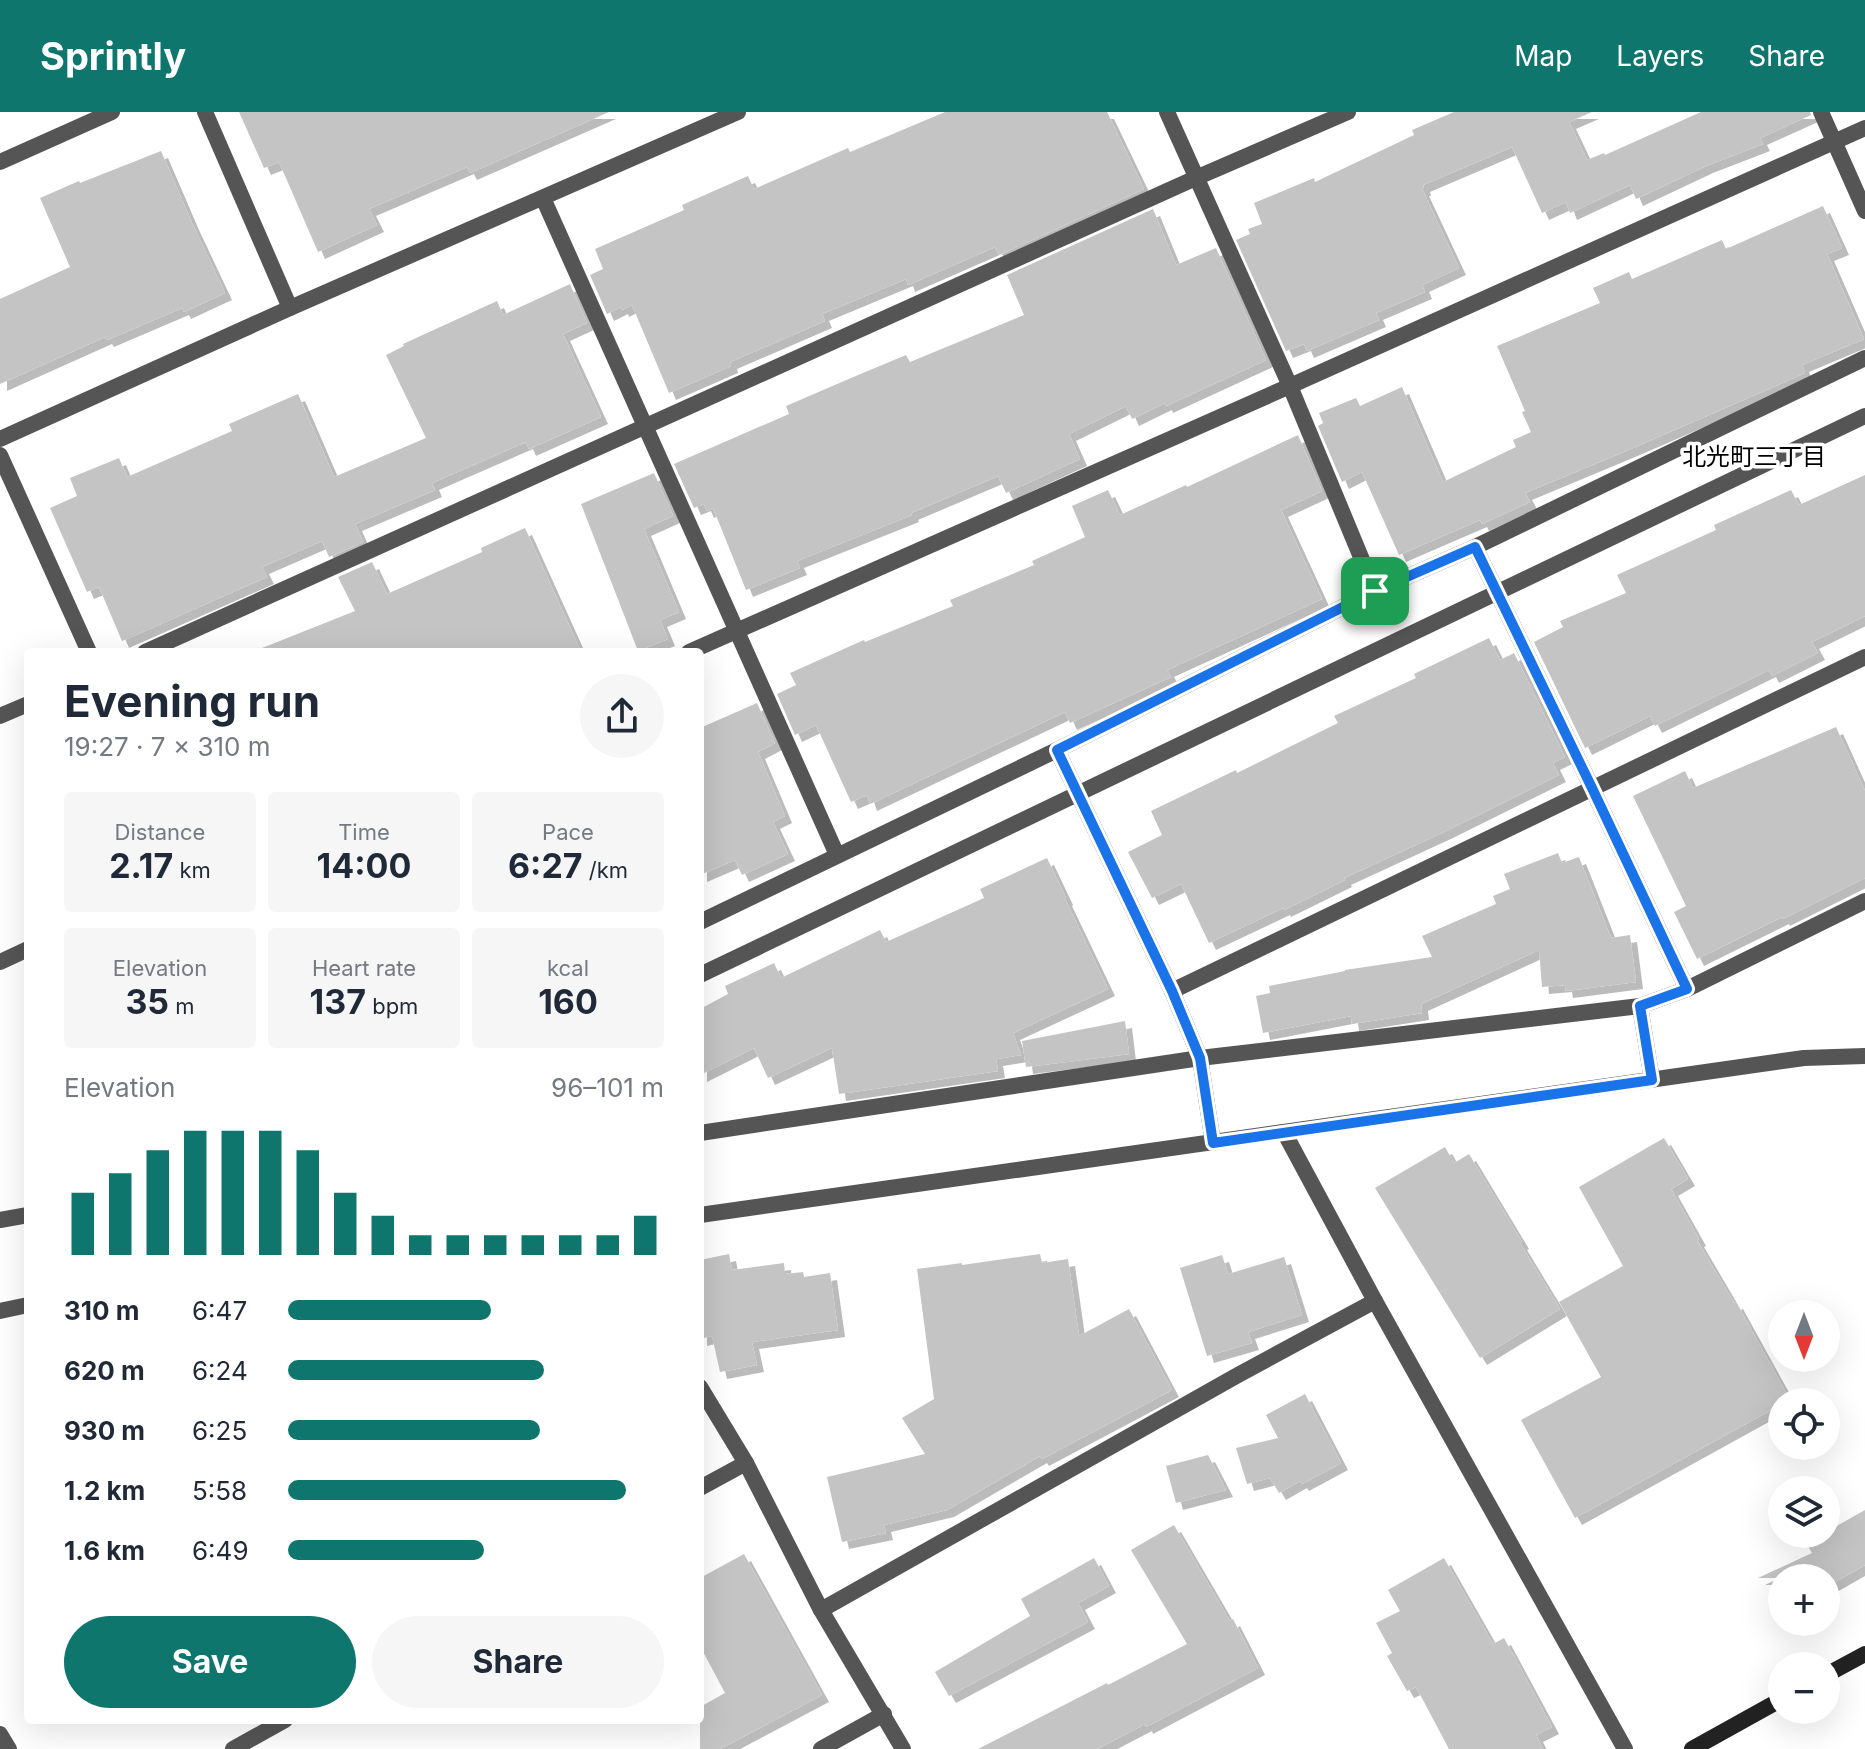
<!DOCTYPE html>
<meta charset="utf-8">
<style>
:root{--surface:#fff;--page:#f6f6f7;--text:#1f2937;--muted:#747a83;--accent:#0f766e}
body{margin:0;font-family:Inter,"Noto Sans JP",sans-serif;background:var(--page);color:var(--text);height:100vh;display:flex;flex-direction:column;font-size:30px;white-space:nowrap}
*{box-sizing:border-box;margin:0}
p{font-size:26px;color:var(--muted)}
.icon{flex:none;width:44px;height:44px;fill:none;stroke:currentColor;stroke-width:2;stroke-linecap:round;stroke-linejoin:round}
.map{position:relative;flex:1;overflow:hidden}
.sheet{position:absolute;left:24px;top:536px;width:680px;height:1076px;display:flex;flex-direction:column;background:var(--surface);border-radius:8px;box-shadow:0 8px 32px #0002}
.sheet>*{flex:none}
.needle{width:52px;rotate:180deg}
.fabs{position:absolute;left:1768px;top:1188px;display:grid;gap:16px}
.fabs a{display:grid;place-items:center;width:72px;height:72px;border-radius:50%;background:var(--surface);box-shadow:0 8px 32px #0002;font-size:40px}
.pin{position:absolute;display:grid;place-items:center;width:68px;height:68px;color:#fff;margin:-34px;border-radius:16px;box-shadow:0 4px 12px #0006}
.round{display:grid;place-items:center;flex:none;width:84px;height:84px;border-radius:42px;background:var(--page)}
.overview{display:flex;align-items:center;justify-content:space-between;height:136px;padding:0 40px}
h1{font-size:44px;font-weight:700;line-height:60px}
.metrics{display:grid;grid-template-columns:repeat(3,1fr);gap:12px;height:136px;padding:8px 40px}
.metrics div{display:grid;align-content:center;border-radius:8px;background:var(--page);text-align:center}
.metrics b{font-size:34px;font-weight:700}
.metrics small{font-size:22px;font-weight:400}
.metrics p{font-size:22px}
.chart{height:224px;padding:16px 40px}
.chart p{display:flex;justify-content:space-between}
.chart svg{width:100%;height:144px;margin-top:8px;stroke:var(--accent);stroke-width:6}
.cta{display:flex;gap:16px;margin-top:auto;padding:16px 40px}
.cta a{flex:1;height:92px;border-radius:48px;background:var(--accent);color:#fff;font-size:32px;font-weight:700;line-height:92px;text-align:center}
.cta a+a{background:var(--page);color:var(--text)}
ul{padding:0 40px;list-style:none;font-size:26px}
li{display:grid;grid-template-columns:128px 96px 1fr;align-items:center;height:60px}
li i{height:20px;border-radius:10px;background:var(--accent)}
header{display:flex;align-items:center;gap:48px;box-sizing:border-box;height:112px;padding:0 40px;background:var(--accent);color:#fff}
header strong{font-size:38px}
nav{display:flex;gap:44px;margin-inline-start:auto;font-size:28px}
.map>svg:first-child{display:block}
</style>
<header>
<strong>Sprintly</strong>
<nav><a>Map</a><a>Layers</a><a>Share</a></nav>
</header>
<div class="map">
<svg width="1865" height="1637" viewBox="0 0 1865 1637">
<defs>
<filter id="shadow"><feDropShadow dx="7" dy="7" stdDeviation="0" flood-color="#0004"/></filter>
</defs>
<rect width="100%" height="100%" fill="#fff"/>
<!-- building -->
<g fill="#c4c4c4" filter="url(#shadow)">
<polygon points="239,0 609,0 470,61 467,55 369,97 377,113 318,140 279,50 264,56"/>
<polygon points="945,0 1107,0 1144,77 999,143 995,135 908,173 906,167 822,202 825,209 730,250 731,254 669,281 632,193 622,198 621,195 607,202 590,163 603,157 595,137 684,98 682,93 748,64 754,77 848,36 850,40"/>
<polygon points="1454,0 1592,0 1569,10 1587,48 1604,41 1605,43 1701,0 1810,0 1811,3 1760,26 1763,32 1706,54 1636,87 1630,73 1570,101 1566,90 1542,101 1512,35 1423,73 1424,77 1422,77 1459,156 1422,173 1425,180 1376,201 1379,208 1307,239 1304,232 1286,239 1236,128 1250,122 1248,117 1262,112 1254,91 1314,66 1315,70 1414,23 1412,18"/>
<polygon points="161,39 192,111 225,181 184,200 182,196 107,228 105,225 0,272 0,187 70,155 40,86 79,69 80,71"/>
<polygon points="1823,94 1842,136 1827,142 1864,227 1802,253 1805,261 1633,336 1525,381 1530,390 1482,412 1480,408 1399,443 1362,360 1342,370 1318,314 1323,311 1319,301 1356,286 1360,294 1402,275 1443,370 1516,335 1513,328 1531,320 1522,300 1525,299 1497,234 1600,191 1593,176 1629,160 1632,167 1722,128 1726,137"/>
<polygon points="1153,97 1176,153 1216,136 1266,248 1166,294 1165,291 1132,307 1126,294 1069,322 1080,347 1006,381 998,364 911,401 912,403 797,449 800,456 746,478 713,396 707,399 704,392 694,396 674,352 789,302 786,294 851,266 906,243 910,250 1024,203 1007,163"/>
<polygon points="570,172 587,211 563,222 601,305 529,337 526,330 432,371 435,378 355,412 363,430 329,445 322,429 262,455 267,465 122,529 99,475 87,480 50,396 77,384 70,366 119,346 127,365 232,319 229,312 298,282 334,365 426,326 386,243 404,234 403,232 497,189 503,203"/>
<polygon points="1298,323 1322,379 1281,398 1322,487 1167,558 1171,565 1070,611 1065,600 870,692 867,683 851,690 816,613 795,623 777,582 796,573 790,561 864,528 865,530 953,494 950,488 1034,453 1032,449 1085,425 1072,394 1108,378 1120,403 1186,373 1187,375"/>
<polygon points="654,361 673,404 644,417 679,500 660,508 668,527 638,539 581,392"/>
<polygon points="1865,363 1865,504 1812,530 1818,541 1772,564 1769,558 1655,614 1650,604 1585,636 1534,530 1563,515 1560,509 1626,481 1617,463 1716,418 1714,413 1791,378 1799,393"/>
<polygon points="525,416 581,540 258,540 257,538 355,499 338,465 372,450 387,482 482,440 481,436"/>
<polygon points="1489,526 1500,548 1514,541 1565,645 1553,651 1559,663 1446,719 1344,766 1345,768 1284,798 1283,796 1209,831 1181,772 1152,786 1128,740 1162,723 1151,699 1236,658 1237,661 1338,611 1334,604 1416,566 1414,562"/>
<polygon points="757,591 775,631 758,640 785,704 773,710 788,742 742,763 735,748 700,763 700,616"/>
<polygon points="1836,615 1865,679 1865,766 1783,807 1782,805 1697,847 1674,800 1686,794 1633,684 1685,659 1693,676"/>
<polygon points="1558,741 1562,751 1579,745 1611,826 1630,823 1636,870 1566,879 1565,873 1542,875 1539,838 1421,892 1422,901 1352,912 1351,904 1263,921 1256,884 1270,881 1269,874 1345,859 1345,858 1432,845 1422,824 1496,792 1493,784 1510,777 1504,762"/>
<polygon points="1047,746 1066,786 1065,787 1108,877 1013,921 1021,943 996,947 998,959 839,982 832,936 768,966 754,936 700,963 700,897 728,882 725,874 774,851 781,866 880,818 886,830 984,786 980,777"/>
<polygon points="1125,909 1129,942 1026,955 1022,929"/>
<polygon points="1664,1026 1688,1067 1671,1077 1699,1127 1697,1128 1734,1191 1736,1190 1790,1288 1782,1290 1782,1292 1575,1406 1521,1308 1601,1265 1559,1190 1623,1154 1579,1075"/>
<polygon points="1445,1035 1454,1051 1469,1042 1522,1130 1520,1131 1560,1197 1480,1246 1375,1076"/>
<polygon points="729,1142 732,1158 784,1151 785,1162 803,1160 804,1165 830,1161 838,1218 752,1230 757,1253 720,1260 712,1224 700,1227 700,1148"/>
<polygon points="1040,1142 1042,1151 1068,1147 1079,1224 1129,1197 1172,1278 1042,1347 1040,1344 947,1398 884,1413 886,1421 842,1430 827,1365 925,1342 902,1306 934,1287 917,1157 962,1151 962,1153"/>
<polygon points="1222,1143 1228,1162 1284,1145 1302,1203 1248,1220 1252,1231 1207,1244 1180,1156"/>
<polygon points="1305,1282 1341,1351 1302,1372 1300,1369 1279,1381 1270,1366 1247,1372 1236,1336 1278,1326 1266,1303"/>
<polygon points="1208,1343 1226,1378 1176,1391 1166,1354"/>
<polygon points="1865,1398 1865,1453 1830,1473 1827,1466 1758,1466 1812,1441 1806,1431 1826,1422 1826,1420"/>
<polygon points="1174,1413 1230,1509 1233,1507 1258,1556 1146,1615 1145,1612 1097,1637 978,1637 1107,1571 1108,1573 1187,1532 1131,1438"/>
<polygon points="744,1442 822,1583 720,1637 700,1637 700,1595 725,1581 700,1534 700,1466"/>
<polygon points="1094,1446 1109,1474 1078,1491 1088,1510 949,1584 935,1560 1030,1504 1021,1487"/>
<polygon points="1444,1446 1493,1532 1504,1526 1552,1615 1536,1623 1543,1637 1449,1637 1416,1575 1407,1579 1387,1544 1392,1541 1376,1511 1400,1499 1388,1478"/>
</g>
<g fill="none" stroke-linecap="round" stroke-linejoin="round">
<!-- street -->
<g stroke="#555" stroke-width="16">
<polyline points="205,0 290,196"/>
<polyline points="1167,0 1290,274 1375,479"/>
<polyline points="1821,0 1865,99"/>
<polyline points="0,50 112,0"/>
<polyline points="543,86 837,743"/>
<polyline points="0,327 290,196 738,0"/>
<polyline points="0,343 89,540"/>
<polyline points="1475,435 1592,676 1687,877"/>
<polyline points="145,540 1198,65 1348,0"/>
<polyline points="689,540 1290,274 1865,16"/>
<polyline points="0,604 28,592"/>
<polyline points="1057,638 1172,879 1200,946 1213,1031"/>
<polyline points="700,810 1057,638 1375,479 1475,435 1865,246"/>
<polyline points="0,850 28,837"/>
<polyline points="700,863 1865,304"/>
<polyline points="1172,879 1865,545"/>
<polyline points="1640,894 1652,968"/>
<polyline points="1284,1020 1375,1189 1625,1637"/>
<polyline points="700,1021 1200,946 1640,894 1687,877 1865,789"/>
<polyline points="700,1103 1804,946 1865,944"/>
<polyline points="0,1108 28,1103"/>
<polyline points="0,1199 28,1193"/>
<polyline points="700,1275 746,1351 821,1498 903,1637"/>
<polyline points="700,1376 746,1351"/>
<polyline points="821,1498 1238,1263 1375,1189"/>
<polyline points="0,1622 9,1637"/>
<polyline points="233,1637 285,1608"/>
<polyline points="821,1637 884,1602"/>
</g>
<!-- secondary -->
<g stroke="#222" stroke-width="16">
<polyline points="1826,1563 1865,1542"/>
<polyline points="1692,1637 1782,1587"/>
</g>
</g>
<g fill="none" stroke-linecap="round" stroke-linejoin="round">
<defs>
<polygon id="route" points="1475,435 1592,676 1687,877 1640,894 1652,968 1213,1031 1200,946 1172,879 1057,638 1375,479"/>
</defs>
<!-- route casing -->
<use href="#route" stroke="#fff" stroke-width="16"/>
<!-- route -->
<use href="#route" stroke="#1a73e8" stroke-width="10"/>
</g>
<g text-anchor="middle" stroke-width="7" stroke-linejoin="round" paint-order="stroke">
<!-- neighbourhood labels -->
<g font-size="24" fill="#000" stroke="#fff">
<text x="1754" y="353">北光町三丁目</text>
</g>
</g>
</svg>
<div class="fabs">
<a><svg class="needle" viewBox="-14 -14 28 28"><path d="M0-13l5 13h-10z" fill="#e53935"/><path d="M0 13l5-13h-10z" fill="#747a83"/></svg></a>
<a><svg class="icon" aria-label="locate" viewBox="0 0 24 24"><circle cx="12" cy="12" r="6"/><path d="M12 2v4M12 18v4M2 12h4M18 12h4"/></svg></a>
<a><svg class="icon" aria-label="layers" viewBox="0 0 24 24"><path d="M12 4l9 5-9 5-9-5zM3 14l9 5 9-5"/></svg></a>
<a>+</a>
<a>−</a>
</div>
<div class="pin" style="left:1375px;top:479px;background:#1e9e55"><svg class="icon" aria-label="arrive" viewBox="0 0 24 24"><path d="M6 21V4h12l-3 4 3 4H6"/></svg></div>
<section class="sheet">
<div class="overview"><div><h1>Evening run</h1><p>19:27 · 7 × 310 m</p></div><a class="round"><svg class="icon" aria-label="share" viewBox="0 0 24 24"><path d="M12 15V3M7 8l5-5 5 5M5 13v7h14v-7"/></svg></a></div>
<div class="metrics">
<div><p>Distance</p><b>2.17<small> km</small></b></div>
<div><p>Time</p><b>14:00</b></div>
<div><p>Pace</p><b>6:27<small> /km</small></b></div>
</div>
<div class="metrics">
<div><p>Elevation</p><b>35<small> m</small></b></div>
<div><p>Heart rate</p><b>137<small> bpm</small></b></div>
<div><p>kcal</p><b>160</b></div>
</div>
<div class="chart"><p><span>Elevation</span>96–101 m</p>
<svg viewBox="0 0 160 44" preserveAspectRatio="none"><path d="M5 44V25M15 44V19M25 44V12M35 44V6M45 44V6M55 44V6M65 44V12M75 44V25M85 44V32M95 44V38M105 44V38M115 44V38M125 44V38M135 44V38M145 44V38M155 44V32"/></svg>
</div>
<ul>
<li><b>310 m</b>6:47<i style="width:54%"></i></li>
<li><b>620 m</b>6:24<i style="width:68%"></i></li>
<li><b>930 m</b>6:25<i style="width:67%"></i></li>
<li><b>1.2 km</b>5:58<i style="width:90%"></i></li>
<li><b>1.6 km</b>6:49<i style="width:52%"></i></li>
</ul>
<div class="cta"><a>Save</a><a>Share</a></div>
</section>
</div>
